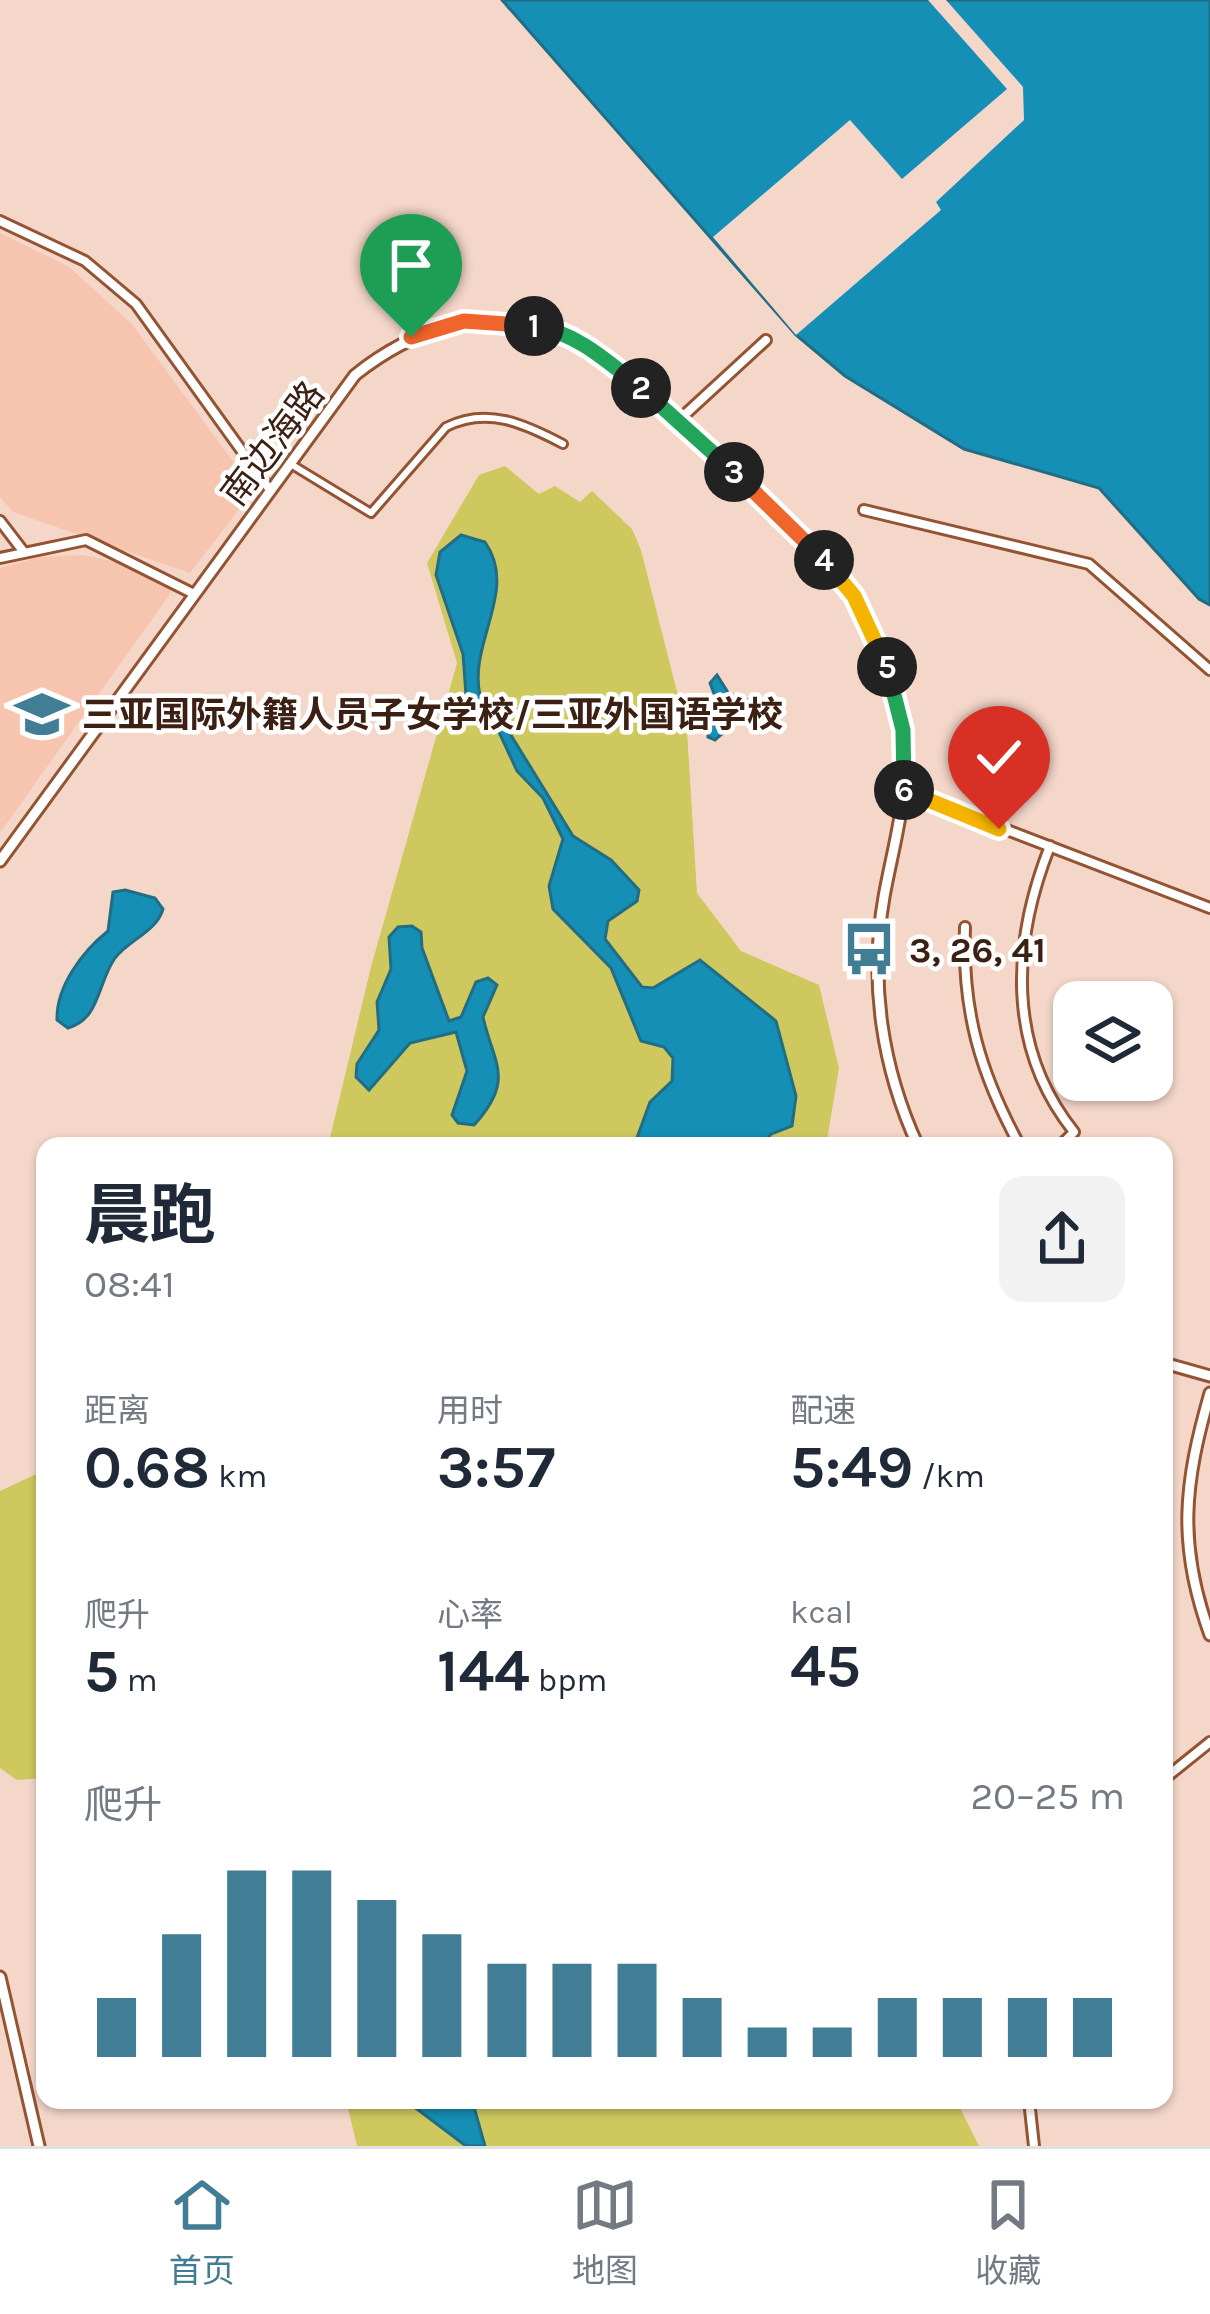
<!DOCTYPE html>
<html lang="zh">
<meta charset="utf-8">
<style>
:root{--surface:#fff;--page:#f2f2f3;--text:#1f2937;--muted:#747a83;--line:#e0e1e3;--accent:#417d94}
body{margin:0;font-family:Karla,"Noto Sans SC",sans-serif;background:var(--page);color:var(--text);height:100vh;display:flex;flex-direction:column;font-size:45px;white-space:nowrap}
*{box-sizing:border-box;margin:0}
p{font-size:39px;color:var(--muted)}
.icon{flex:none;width:66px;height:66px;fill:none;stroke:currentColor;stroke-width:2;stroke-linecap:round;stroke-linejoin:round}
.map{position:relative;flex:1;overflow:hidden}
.side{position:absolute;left:36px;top:1137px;width:1137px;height:972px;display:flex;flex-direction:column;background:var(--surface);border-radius:24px;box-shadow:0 3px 9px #0004}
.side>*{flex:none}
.buttons{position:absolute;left:1053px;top:981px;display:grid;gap:24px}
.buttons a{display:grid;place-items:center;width:120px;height:120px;border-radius:24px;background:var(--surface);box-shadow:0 3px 9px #0004;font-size:60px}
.pin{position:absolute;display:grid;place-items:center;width:102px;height:102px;color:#fff;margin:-123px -51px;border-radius:50% 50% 50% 0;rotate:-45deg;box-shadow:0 0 12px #0007}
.pin .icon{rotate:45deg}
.km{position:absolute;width:60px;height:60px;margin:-30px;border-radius:50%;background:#222;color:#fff;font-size:33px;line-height:60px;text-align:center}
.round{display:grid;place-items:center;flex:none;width:126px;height:126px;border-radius:24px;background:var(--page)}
.headline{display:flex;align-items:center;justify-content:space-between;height:204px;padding:0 48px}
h1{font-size:66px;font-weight:700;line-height:90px}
.metrics{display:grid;grid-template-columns:repeat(3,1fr);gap:18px;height:204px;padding:12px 48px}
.metrics div{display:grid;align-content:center}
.metrics b{font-size:60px;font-weight:700}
.metrics small{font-size:33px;font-weight:400}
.metrics p{font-size:33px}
.chart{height:336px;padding:24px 48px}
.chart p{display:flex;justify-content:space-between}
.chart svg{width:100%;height:216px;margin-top:12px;stroke:var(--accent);stroke-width:6}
.dock{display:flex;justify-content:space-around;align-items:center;height:168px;border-top:3px solid var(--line);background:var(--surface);font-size:33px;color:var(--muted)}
.dock a{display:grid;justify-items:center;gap:6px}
.dock .selected{color:var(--accent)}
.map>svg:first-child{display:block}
</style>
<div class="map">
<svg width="1210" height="2146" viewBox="0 0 1210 2146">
<rect width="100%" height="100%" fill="#f5d7c9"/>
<!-- built -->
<g fill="#f7c5af">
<polygon points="0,233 68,266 132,324 254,490 190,573 13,512 0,497"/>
<polygon points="83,555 121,563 171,590 170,594 0,833 0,568 40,557"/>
</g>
<!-- green -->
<g fill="#cec85f">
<polygon points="505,466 539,494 555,486 580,502 592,491 632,529 641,550 687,731 697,893 741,951 819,985 839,1068 826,1146 328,1146 371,967 457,663 427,563 479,475"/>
<polygon points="45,1470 45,1778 17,1780 0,1768 0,1491"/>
<polygon points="346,2100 956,2100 979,2146 357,2146"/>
</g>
<!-- water -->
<g fill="#158fb5" stroke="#216e84" stroke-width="3">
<polygon points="502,0 1210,0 1210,605 1199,599 1099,488 964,449 845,376 796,335"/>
<path d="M461,535L485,542C519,590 468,643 480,695L501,719L573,836L611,860L639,890L637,901L608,921L605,939L642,987L653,988L700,960L776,1021L796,1096L792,1126L771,1134L762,1146H634L650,1102L672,1081L673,1058L664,1047L641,1041L611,968L553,909L549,886L563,839L543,798L517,771L499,732L466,695L463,654L436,575L440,552Z"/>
<polygon points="717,675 729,694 757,703 715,740 708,737 709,725 721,712 710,683"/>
<path d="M125,890L155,898L163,909C157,931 129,940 115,958C97,984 100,1019 68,1028L57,1020C56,986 83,951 108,931L113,892Z"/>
<path d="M412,926L421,932L422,948L449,1021L461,1017L476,982L488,978L497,985L483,1017C493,1063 516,1079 474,1125L458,1123L452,1115L467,1071L456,1032L410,1043L369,1090L356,1077L357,1064L379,1030L377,1002L391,969L389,937L398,927Z"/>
<polygon points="405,2100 472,2100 485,2146 466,2146"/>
</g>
<!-- pier -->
<polygon fill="#f5d7c9" points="928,0 946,0 1023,87 1024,120 936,202 941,210 796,335 713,237 850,120 902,179 1007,89"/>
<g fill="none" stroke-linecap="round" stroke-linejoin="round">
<defs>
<path id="pedestrian" d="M289,463L371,513L446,427C487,406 525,424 563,444"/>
<g id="minor">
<polyline points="0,221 85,261 136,304 270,490"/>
<polyline points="679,420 766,340"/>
<polyline points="864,510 1089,564 1210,670"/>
<polyline points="0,521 23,551"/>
<polyline points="0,558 86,540 194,594"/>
<polyline points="903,790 1210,908"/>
<path d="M1050,846C1012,942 1006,1047 1074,1132L1060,1146"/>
<path d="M965,927C962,1011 980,1073 1020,1146"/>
<polyline points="1164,1779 1210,1742"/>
<polyline points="1029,2100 1034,2146"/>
</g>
<g id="tertiary">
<path d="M0,861L355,375C414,328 475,310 550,328C612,343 819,540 855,598C879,637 893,681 902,726C913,783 894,841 884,897C869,982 882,1068 918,1146"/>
<polyline points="1164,1363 1210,1376"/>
<path d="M1210,1393C1184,1484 1177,1544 1210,1635"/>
<polyline points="0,1977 39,2146"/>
</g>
</defs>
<!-- pedestrian casing -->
<use href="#pedestrian" stroke="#945434" stroke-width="12"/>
<!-- minor casing -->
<use href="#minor" stroke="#945434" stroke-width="14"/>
<!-- tertiary casing -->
<use href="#tertiary" stroke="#945434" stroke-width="15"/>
<!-- pedestrian -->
<use href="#pedestrian" stroke="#fff" stroke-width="6"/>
<!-- minor -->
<use href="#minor" stroke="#fff" stroke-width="8"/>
<!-- tertiary -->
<use href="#tertiary" stroke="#fff" stroke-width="9"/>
</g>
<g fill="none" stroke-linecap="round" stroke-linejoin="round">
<defs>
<polyline id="split-1" points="411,337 464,321 534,326"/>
<path id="split-2" d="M534,326C576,332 608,362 641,388"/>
<polyline id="split-3" points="641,388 734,472"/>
<polyline id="split-4" points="734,472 824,560"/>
<polyline id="split-5" points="824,560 854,596 887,667"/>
<polyline id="split-6" points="887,667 903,730 904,790"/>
<polyline id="split-7" points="904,790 999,829"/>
</defs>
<!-- split-1 casing -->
<use href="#split-1" stroke="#fff" stroke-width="24"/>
<!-- split-2 casing -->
<use href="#split-2" stroke="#fff" stroke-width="24"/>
<!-- split-3 casing -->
<use href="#split-3" stroke="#fff" stroke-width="24"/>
<!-- split-4 casing -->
<use href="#split-4" stroke="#fff" stroke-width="24"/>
<!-- split-5 casing -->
<use href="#split-5" stroke="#fff" stroke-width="24"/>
<!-- split-6 casing -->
<use href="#split-6" stroke="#fff" stroke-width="24"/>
<!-- split-7 casing -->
<use href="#split-7" stroke="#fff" stroke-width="24"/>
<!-- split-1 -->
<use href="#split-1" stroke="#f0652b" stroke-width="15"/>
<!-- split-2 -->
<use href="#split-2" stroke="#22a559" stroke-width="15"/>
<!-- split-3 -->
<use href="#split-3" stroke="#22a559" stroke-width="15"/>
<!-- split-4 -->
<use href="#split-4" stroke="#f0652b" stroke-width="15"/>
<!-- split-5 -->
<use href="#split-5" stroke="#f5b400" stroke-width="15"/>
<!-- split-6 -->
<use href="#split-6" stroke="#22a559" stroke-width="15"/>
<!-- split-7 -->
<use href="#split-7" stroke="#f5b400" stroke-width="15"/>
</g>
<!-- icons -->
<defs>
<symbol id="school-bare" viewBox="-9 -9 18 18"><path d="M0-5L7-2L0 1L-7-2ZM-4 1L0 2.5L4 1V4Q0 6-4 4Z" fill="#417d94" stroke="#fff" stroke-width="2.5" paint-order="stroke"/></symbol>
<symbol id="bus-bare" viewBox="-9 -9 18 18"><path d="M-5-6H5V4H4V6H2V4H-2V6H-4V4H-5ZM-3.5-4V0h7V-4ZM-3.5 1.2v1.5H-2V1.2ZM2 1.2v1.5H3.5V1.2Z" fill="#417d94" stroke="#fff" stroke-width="2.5" paint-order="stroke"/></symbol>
</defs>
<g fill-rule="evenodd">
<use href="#school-bare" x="4" y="676" width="76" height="76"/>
<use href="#bus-bare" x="831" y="911" width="76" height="76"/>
</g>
<g text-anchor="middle" stroke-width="9" stroke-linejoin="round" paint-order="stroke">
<!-- street labels -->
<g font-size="36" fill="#3c2013" stroke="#fff">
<text transform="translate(272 443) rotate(-53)" y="13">南边海路</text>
</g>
<!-- poi labels -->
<g font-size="36" font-weight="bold" fill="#3c2013" stroke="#fff" text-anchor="start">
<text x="82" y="727">三亚国际外籍人员子女学校/三亚外国语学校</text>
<text x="909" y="962">3, 26, 41</text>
</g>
</g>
</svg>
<div class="buttons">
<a><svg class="icon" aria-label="layers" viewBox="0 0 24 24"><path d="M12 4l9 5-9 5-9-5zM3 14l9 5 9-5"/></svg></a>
</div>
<div class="pin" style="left:411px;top:337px;background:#1e9e55"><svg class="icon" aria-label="arrive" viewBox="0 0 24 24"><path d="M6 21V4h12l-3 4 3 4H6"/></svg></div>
<div class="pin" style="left:999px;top:829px;background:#d93025"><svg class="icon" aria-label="check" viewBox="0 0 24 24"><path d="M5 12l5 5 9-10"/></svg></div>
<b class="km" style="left:534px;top:326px">1</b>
<b class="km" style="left:641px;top:388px">2</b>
<b class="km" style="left:734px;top:472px">3</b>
<b class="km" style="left:824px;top:560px">4</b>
<b class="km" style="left:887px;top:667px">5</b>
<b class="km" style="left:904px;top:790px">6</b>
<section class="side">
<div class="headline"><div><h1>晨跑</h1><p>08:41</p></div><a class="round"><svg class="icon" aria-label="share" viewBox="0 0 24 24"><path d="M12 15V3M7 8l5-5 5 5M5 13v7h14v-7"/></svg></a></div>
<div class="metrics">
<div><p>距离</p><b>0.68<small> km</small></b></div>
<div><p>用时</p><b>3:57</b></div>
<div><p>配速</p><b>5:49<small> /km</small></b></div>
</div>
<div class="metrics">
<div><p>爬升</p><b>5<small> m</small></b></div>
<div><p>心率</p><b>144<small> bpm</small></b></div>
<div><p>kcal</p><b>45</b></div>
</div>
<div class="chart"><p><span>爬升</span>20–25 m</p>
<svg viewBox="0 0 160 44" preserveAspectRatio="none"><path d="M5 44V32M15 44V19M25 44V6M35 44V6M45 44V12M55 44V19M65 44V25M75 44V25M85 44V25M95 44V32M105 44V38M115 44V38M125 44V32M135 44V32M145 44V32M155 44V32"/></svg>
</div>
</section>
</div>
<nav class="dock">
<a class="selected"><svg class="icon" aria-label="home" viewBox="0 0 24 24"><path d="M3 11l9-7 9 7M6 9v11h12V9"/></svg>首页</a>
<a><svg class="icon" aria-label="map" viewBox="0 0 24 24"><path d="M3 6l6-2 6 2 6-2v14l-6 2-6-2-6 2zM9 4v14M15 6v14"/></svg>地图</a>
<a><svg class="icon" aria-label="saved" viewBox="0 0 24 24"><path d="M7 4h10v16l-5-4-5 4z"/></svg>收藏</a>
</nav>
